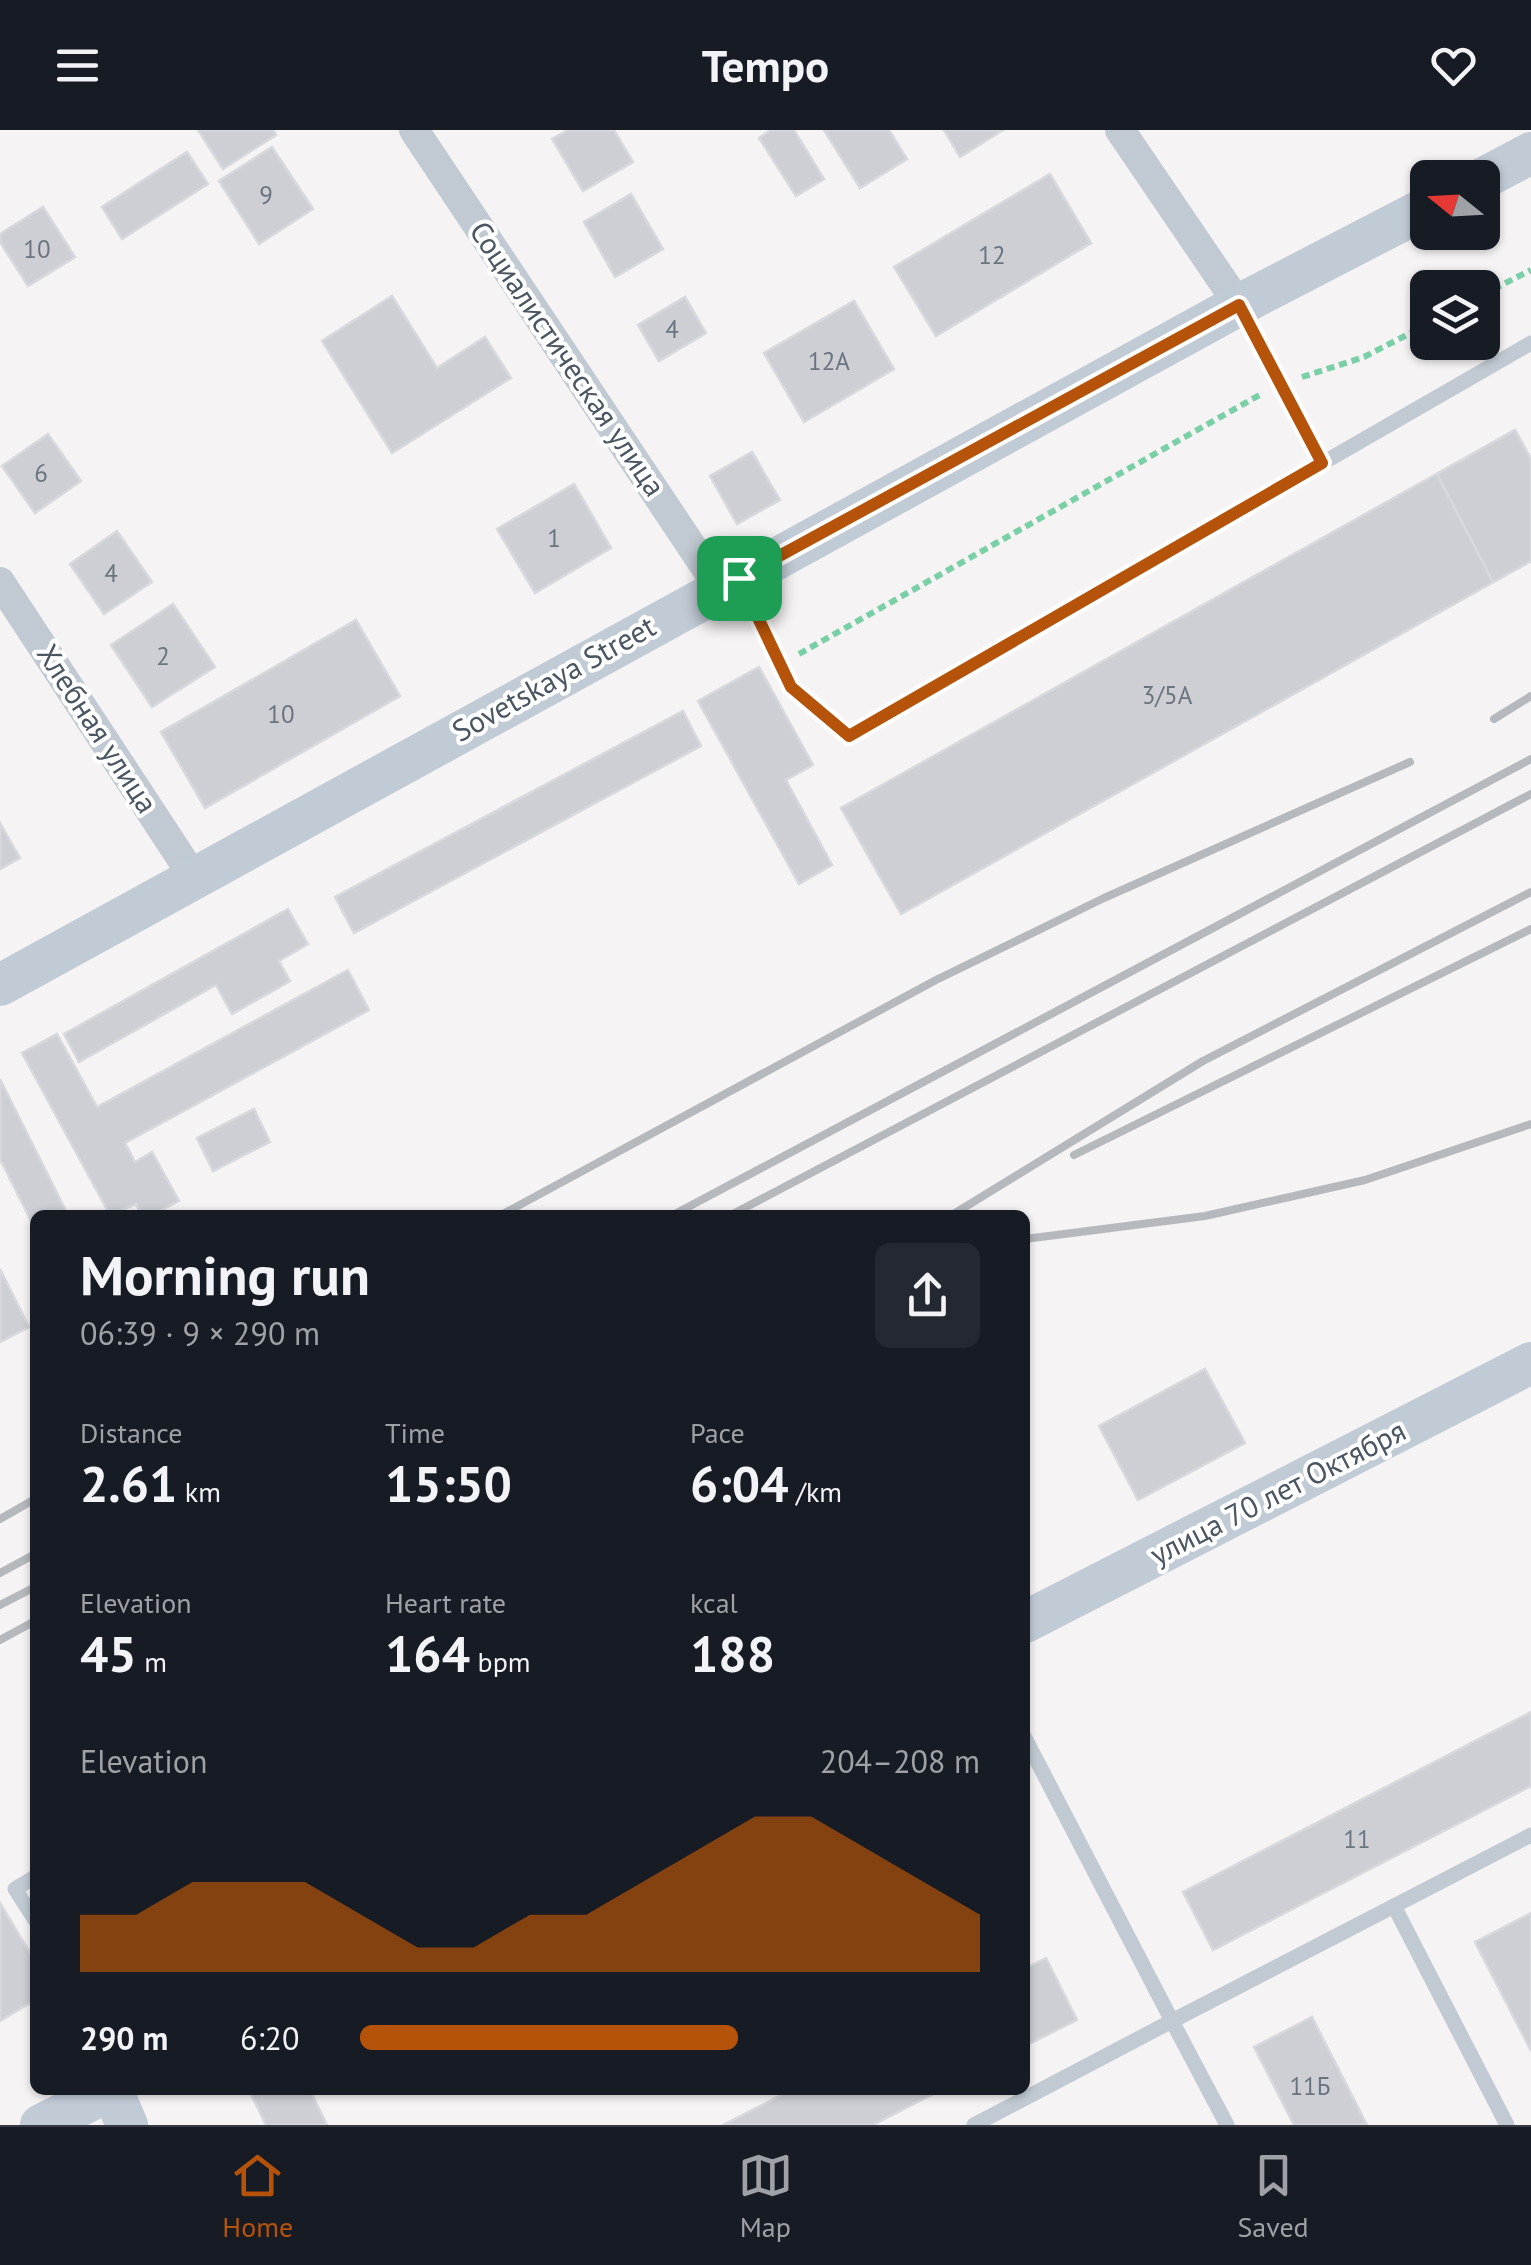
<!DOCTYPE html>
<meta charset="utf-8">
<style>
:root{--surface:#171b24;--page:#242831;--text:#f1f3f6;--muted:#9ea1a6;--line:#363941;--accent:#b45309}
body{margin:0;font-family:"PT Sans",sans-serif;background:var(--page);color:var(--text);height:100vh;display:flex;flex-direction:column;font-size:38px;white-space:nowrap}
*{box-sizing:border-box;margin:0}
p{font-size:32px;color:var(--muted)}
.icon{flex:none;width:55px;height:55px;fill:none;stroke:currentColor;stroke-width:2;stroke-linecap:round;stroke-linejoin:round}
.map{position:relative;flex:1;overflow:hidden}
.panel{position:absolute;left:30px;top:1080px;width:1000px;height:885px;display:flex;flex-direction:column;background:var(--surface);border-radius:15px;box-shadow:0 2px 8px #0004}
.panel>*{flex:none}
.needle{width:65px;rotate:288deg}
.controls{position:absolute;left:1410px;top:30px;display:grid;gap:20px}
.controls a{display:grid;place-items:center;width:90px;height:90px;border-radius:15px;background:var(--surface);box-shadow:0 2px 8px #0004;font-size:50px}
.pin{position:absolute;display:grid;place-items:center;width:85px;height:85px;color:#fff;margin:-42px;border-radius:20px;box-shadow:0 5px 15px #0006}
.round{display:grid;place-items:center;flex:none;width:105px;height:105px;border-radius:15px;background:var(--page)}
.overview{display:flex;align-items:center;justify-content:space-between;height:170px;padding:0 50px}
h1{font-size:55px;font-weight:700;line-height:75px}
.figures{display:grid;grid-template-columns:repeat(3,1fr);gap:15px;height:170px;padding:10px 50px}
.figures div{display:grid;align-content:center}
.figures b{font-size:50px;font-weight:700}
.figures small{font-size:28px;font-weight:400}
.figures p{font-size:28px}
.chart{height:280px;padding:20px 50px}
.chart p{display:flex;justify-content:space-between}
.chart svg{width:100%;height:180px;margin-top:10px;fill:var(--accent);opacity:.7}
ul{padding:0 50px;list-style:none;font-size:32px}
li{display:grid;grid-template-columns:160px 120px 1fr;align-items:center;height:75px}
li i{height:25px;border-radius:12px;background:var(--accent)}
header{display:flex;justify-content:space-between;align-items:center;height:130px;padding:0 50px;background:var(--surface);font-size:45px;font-weight:700}
.dock{display:flex;justify-content:space-around;align-items:center;height:140px;border-top:2px solid var(--line);background:var(--surface);font-size:28px;color:var(--muted)}
.dock a{display:grid;justify-items:center;gap:5px}
.dock .active{color:var(--accent)}
.map>svg:first-child{display:block}
</style>
<header><svg class="icon" aria-label="menu" viewBox="0 0 24 24"><path d="M4 6h16M4 12h16M4 18h16"/></svg>Tempo<svg class="icon" aria-label="heart" viewBox="0 0 24 24"><path d="M12 20l-8-8c-3-5 5-10 8-4 3-6 11-1 8 4z"/></svg></header>
<div class="map">
<svg width="1531" height="1995" viewBox="0 0 1531 1995">
<rect width="100%" height="100%" fill="#f5f3f3"/>
<!-- building -->
<g fill="#cdcfd5" stroke="#d7d9de" stroke-width="2.5">
<polygon points="198,0 273,0 276,5 223,39"/>
<polygon points="568,0 614,0 633,32 583,61 552,9"/>
<polygon points="771,0 794,0 824,49 796,66 759,8"/>
<polygon points="824,0 889,0 907,29 860,58"/>
<polygon points="944,0 1003,0 960,27"/>
<polygon points="272,17 313,79 259,114 219,51"/>
<polygon points="187,22 208,54 122,109 102,77"/>
<polygon points="1050,44 1091,113 936,206 894,137"/>
<polygon points="631,64 663,119 615,147 584,92"/>
<polygon points="43,77 75,127 28,156 0,112 0,104"/>
<polygon points="392,166 437,238 485,207 511,248 392,323 322,211"/>
<polygon points="685,167 706,203 659,231 638,195"/>
<polygon points="854,171 894,239 804,292 764,223"/>
<polygon points="1515,300 1531,329 1531,431 901,784 841,678"/>
<polygon points="1515,300 1531,329 1531,431 1493,452 1437,344"/>
<polygon points="48,304 81,351 35,383 2,336"/>
<polygon points="752,322 780,370 737,394 710,346"/>
<polygon points="574,354 611,418 535,463 497,399"/>
<polygon points="117,401 152,452 104,484 70,434"/>
<polygon points="173,474 215,537 152,577 111,515"/>
<polygon points="356,490 400,566 205,678 161,602"/>
<polygon points="759,537 813,635 786,650 832,735 799,754 698,571"/>
<polygon points="683,581 701,616 354,803 335,767"/>
<polygon points="0,693 20,728 0,739"/>
<polygon points="288,779 308,814 279,831 290,851 232,884 216,855 79,932 64,904"/>
<polygon points="348,840 369,880 125,1013 135,1032 152,1022 179,1071 152,1085 141,1085 136,1074 110,1085 22,923 57,904 97,977"/>
<polygon points="0,949 68,1085 35,1085 35,1099 0,1029"/>
<polygon points="254,979 270,1012 213,1041 197,1008"/>
<polygon points="0,1139 29,1197 0,1212"/>
<polygon points="1205,1239 1245,1313 1138,1370 1099,1296"/>
<polygon points="1531,1582 1531,1656 1213,1820 1183,1762"/>
<polygon points="0,1773 35,1831 35,1870 0,1891"/>
<polygon points="1531,1783 1531,1921 1475,1812"/>
<polygon points="1046,1828 1077,1890 1025,1916 1025,1839"/>
<polygon points="1312,1887 1367,1995 1294,1995 1254,1917"/>
<polygon points="249,1960 310,1960 327,1995 266,1995"/>
<polygon points="791,1960 941,1960 873,1995 723,1995"/>
</g>
<g fill="none" stroke-linecap="round" stroke-linejoin="round">
<!-- path -->
<g stroke="#7ad0a6" stroke-width="6" stroke-dasharray="8 5" stroke-linecap="butt">
<polyline points="1482,165 1531,140"/>
<polyline points="1302,247 1364,227 1428,194"/>
<polyline points="799,524 1263,263"/>
</g>
<!-- lane -->
<g stroke="#c1cad2" stroke-width="15">
<polyline points="1240,177 1322,333"/>
<polyline points="740,451 791,557 849,606 1531,213"/>
<polyline points="35,1747 15,1759 35,1790"/>
<polyline points="1394,1776 1507,1995"/>
<polyline points="974,1995 1172,1891 1025,1608"/>
<polyline points="1227,1995 1172,1891 1531,1705"/>
</g>
<!-- street -->
<g stroke="#c1cad2" stroke-width="30">
<polyline points="414,0 720,459"/>
<polyline points="1120,0 1239,175"/>
<polyline points="0,452 193,746"/>
</g>
<!-- secondary -->
<g stroke="#c1cbd6" stroke-width="42">
<polyline points="1482,49 1531,23"/>
<polyline points="0,855 1239,175 1428,77"/>
<polyline points="1025,1492 1531,1233"/>
<polyline points="112,1960 127,1995"/>
<polyline points="41,1995 111,1960"/>
</g>
<!-- rail -->
<g stroke="#b5b8bd" stroke-width="8">
<polyline points="1494,589 1531,566"/>
<polyline points="1074,1025 1531,799"/>
<polyline points="501,1085 936,850 1104,768 1410,632"/>
<polyline points="673,1085 1531,629"/>
<polyline points="731,1085 1531,664"/>
<polyline points="952,1085 1203,931 1531,762"/>
<polyline points="1025,1109 1205,1086 1365,1050 1531,994"/>
<polyline points="0,1389 35,1369"/>
<polyline points="0,1443 35,1424"/>
<polyline points="0,1475 35,1457"/>
<polyline points="0,1510 35,1491"/>
</g>
</g>
<g fill="none" stroke-linecap="round" stroke-linejoin="round">
<defs>
<polygon id="route" points="1239,175 1322,333 849,606 791,557 739,448"/>
</defs>
<!-- route casing -->
<use href="#route" stroke="#fff" stroke-width="20"/>
<!-- route -->
<use href="#route" stroke="#b45309" stroke-width="12"/>
</g>
<g text-anchor="middle" stroke-width="8" stroke-linejoin="round" paint-order="stroke">
<!-- number labels -->
<g font-size="25" fill="#6b747e">
<text x="266" y="74">9</text>
<text x="37" y="128">10</text>
<text x="992" y="134">12</text>
<text x="672" y="208">4</text>
<text x="829" y="240">12А</text>
<text x="41" y="352">6</text>
<text x="554" y="417">1</text>
<text x="111" y="452">4</text>
<text x="163" y="535">2</text>
<text x="1167" y="574">3/5А</text>
<text x="281" y="593">10</text>
<text x="1357" y="1718">11</text>
<text x="1310" y="1965">11Б</text>
</g>
<!-- street labels -->
<g font-size="30" fill="#4a5661" stroke="#fff">
<text transform="translate(567 229) rotate(56)" y="10">Социалистическая улица</text>
<text transform="translate(554 549) rotate(-29)" y="10">Sovetskaya Street</text>
<text transform="translate(97 599) rotate(57)" y="10">Хлебная улица</text>
<text transform="translate(1278 1363) rotate(-27)" y="10">улица 70 лет Октября</text>
</g>
</g>
</svg>
<div class="controls">
<a><svg class="needle" viewBox="-14 -14 28 28"><path d="M0-13l5 13h-10z" fill="#e53935"/><path d="M0 13l5-13h-10z" fill="#9ea1a6"/></svg></a>
<a><svg class="icon" aria-label="layers" viewBox="0 0 24 24"><path d="M12 4l9 5-9 5-9-5zM3 14l9 5 9-5"/></svg></a>
</div>
<div class="pin" style="left:739px;top:448px;background:#1e9e55"><svg class="icon" aria-label="arrive" viewBox="0 0 24 24"><path d="M6 21V4h12l-3 4 3 4H6"/></svg></div>
<section class="panel">
<div class="overview"><div><h1>Morning run</h1><p>06:39 · 9 × 290 m</p></div><a class="round"><svg class="icon" aria-label="share" viewBox="0 0 24 24"><path d="M12 15V3M7 8l5-5 5 5M5 13v7h14v-7"/></svg></a></div>
<div class="figures">
<div><p>Distance</p><b>2.61<small> km</small></b></div>
<div><p>Time</p><b>15:50</b></div>
<div><p>Pace</p><b>6:04<small> /km</small></b></div>
</div>
<div class="figures">
<div><p>Elevation</p><b>45<small> m</small></b></div>
<div><p>Heart rate</p><b>164<small> bpm</small></b></div>
<div><p>kcal</p><b>188</b></div>
</div>
<div class="chart"><p><span>Elevation</span>204–208 m</p>
<svg viewBox="0 0 160 44" preserveAspectRatio="none"><path d="M0 44V30L10 30L20 22L30 22L40 22L50 30L60 38L70 38L80 30L90 30L100 22L110 14L120 6L130 6L140 14L150 22L160 30V44z"/></svg>
</div>
<ul>
<li><b>290 m</b>6:20<i style="width:61%"></i></li>
</ul>
</section>
</div>
<nav class="dock">
<a class="active"><svg class="icon" aria-label="home" viewBox="0 0 24 24"><path d="M3 11l9-7 9 7M6 9v11h12V9"/></svg>Home</a>
<a><svg class="icon" aria-label="map" viewBox="0 0 24 24"><path d="M3 6l6-2 6 2 6-2v14l-6 2-6-2-6 2zM9 4v14M15 6v14"/></svg>Map</a>
<a><svg class="icon" aria-label="saved" viewBox="0 0 24 24"><path d="M7 4h10v16l-5-4-5 4z"/></svg>Saved</a>
</nav>
